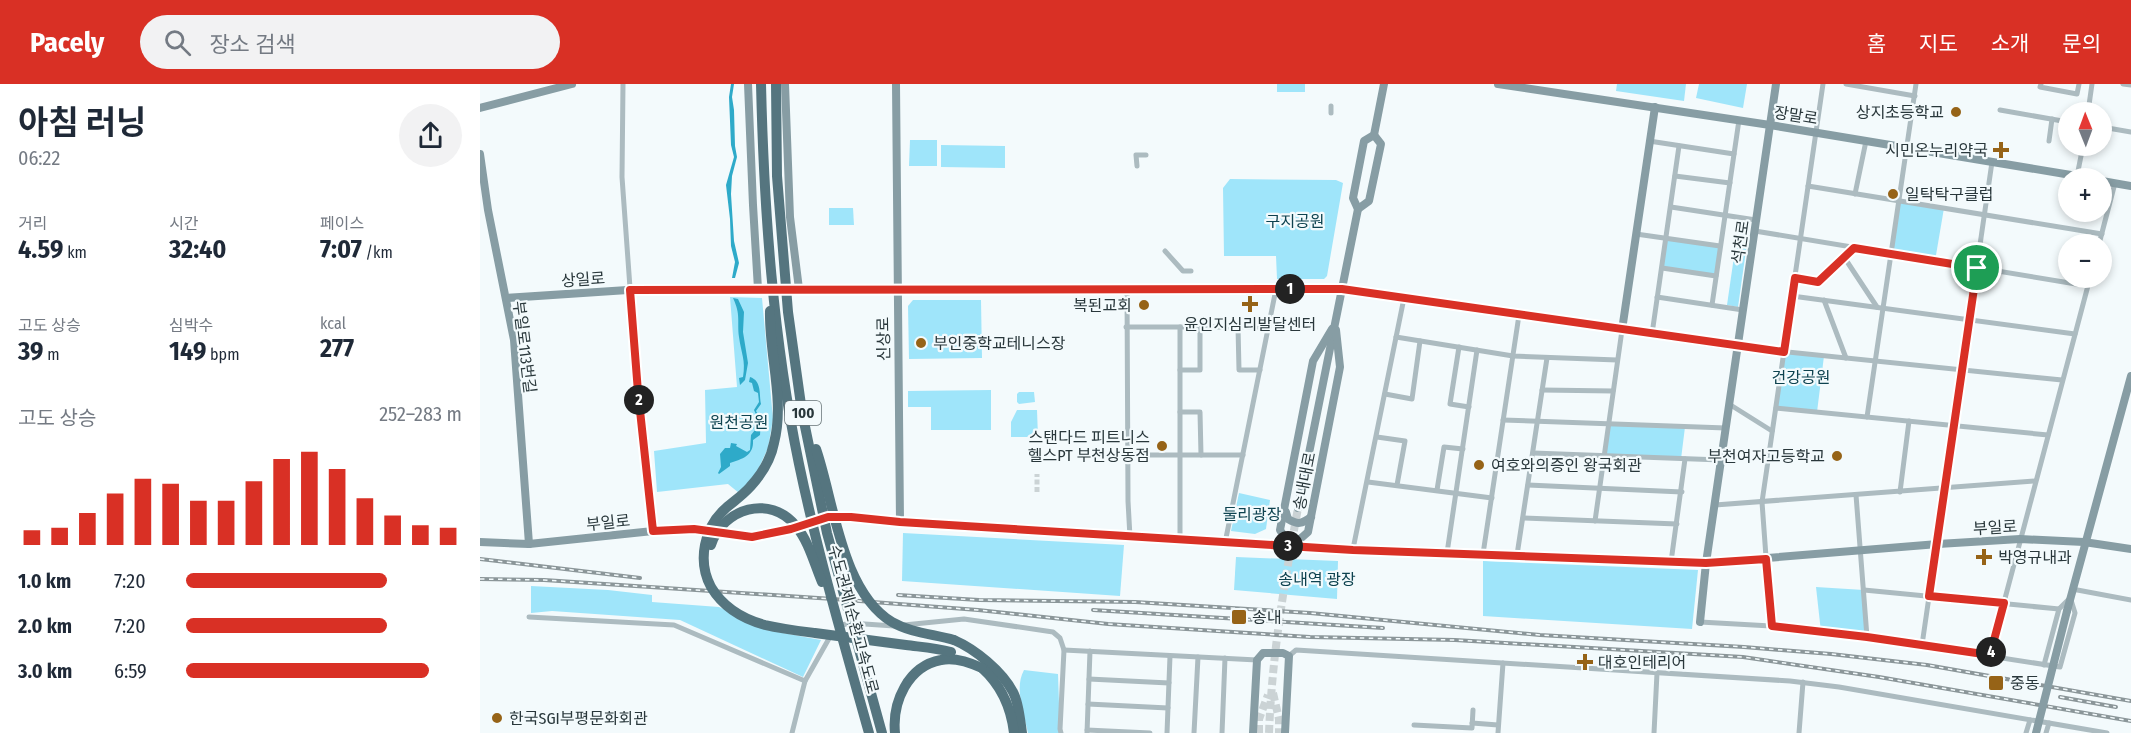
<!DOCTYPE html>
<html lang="ko">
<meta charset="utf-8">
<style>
:root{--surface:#fff;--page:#f2f2f3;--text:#1f2937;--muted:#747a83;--accent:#d93025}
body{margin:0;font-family:"Fira Sans Condensed","Noto Sans KR",sans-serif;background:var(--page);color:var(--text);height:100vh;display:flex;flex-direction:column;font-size:22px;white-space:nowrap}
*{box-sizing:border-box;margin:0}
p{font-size:20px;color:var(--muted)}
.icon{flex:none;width:33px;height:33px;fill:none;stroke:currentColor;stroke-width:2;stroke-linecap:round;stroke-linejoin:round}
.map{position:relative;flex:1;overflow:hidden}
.side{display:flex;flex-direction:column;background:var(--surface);width:480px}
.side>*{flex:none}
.needle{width:39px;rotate:359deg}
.fabs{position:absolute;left:1578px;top:18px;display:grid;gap:12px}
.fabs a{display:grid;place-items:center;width:54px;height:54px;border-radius:50%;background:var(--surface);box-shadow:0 3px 9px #0003;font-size:30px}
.pin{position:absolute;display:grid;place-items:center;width:51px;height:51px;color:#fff;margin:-26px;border:3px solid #fff;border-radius:50%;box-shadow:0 2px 6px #0007}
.km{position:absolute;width:30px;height:30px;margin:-15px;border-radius:50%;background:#222;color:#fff;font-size:16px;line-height:30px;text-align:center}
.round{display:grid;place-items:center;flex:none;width:63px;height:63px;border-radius:32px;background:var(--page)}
.summary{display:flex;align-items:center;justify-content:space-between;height:102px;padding:0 18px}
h1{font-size:33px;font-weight:700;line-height:45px}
.metrics{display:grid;grid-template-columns:repeat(3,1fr);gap:9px;height:102px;padding:6px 18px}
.metrics div{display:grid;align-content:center}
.metrics b{font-size:26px;font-weight:700}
.metrics small{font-size:16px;font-weight:400}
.metrics p{font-size:16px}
.chart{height:168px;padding:12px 18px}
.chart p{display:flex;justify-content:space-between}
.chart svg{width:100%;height:108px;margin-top:6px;stroke:var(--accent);stroke-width:6}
ul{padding:0 18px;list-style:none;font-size:20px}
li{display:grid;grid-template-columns:96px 72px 1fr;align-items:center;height:45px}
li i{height:15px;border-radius:8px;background:var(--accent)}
header{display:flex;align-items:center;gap:36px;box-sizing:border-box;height:84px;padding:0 30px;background:var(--accent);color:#fff}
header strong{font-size:28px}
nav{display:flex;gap:33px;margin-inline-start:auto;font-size:21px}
.search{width:420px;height:54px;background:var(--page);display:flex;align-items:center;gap:15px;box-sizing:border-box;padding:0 21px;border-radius:33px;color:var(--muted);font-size:22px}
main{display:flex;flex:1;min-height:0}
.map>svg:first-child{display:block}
</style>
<header>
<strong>Pacely</strong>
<div class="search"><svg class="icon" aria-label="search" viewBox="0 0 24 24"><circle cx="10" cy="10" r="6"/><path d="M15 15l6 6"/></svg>장소 검색</div>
<nav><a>홈</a><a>지도</a><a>소개</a><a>문의</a></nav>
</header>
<main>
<section class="side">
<div class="summary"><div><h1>아침 러닝</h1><p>06:22</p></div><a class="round"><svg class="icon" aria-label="share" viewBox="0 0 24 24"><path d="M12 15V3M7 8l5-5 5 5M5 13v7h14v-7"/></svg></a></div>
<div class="metrics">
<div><p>거리</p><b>4.59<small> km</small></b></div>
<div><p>시간</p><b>32:40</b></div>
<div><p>페이스</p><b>7:07<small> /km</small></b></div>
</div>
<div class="metrics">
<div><p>고도 상승</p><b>39<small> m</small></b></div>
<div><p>심박수</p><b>149<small> bpm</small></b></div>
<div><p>kcal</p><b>277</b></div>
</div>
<div class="chart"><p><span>고도 상승</span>252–283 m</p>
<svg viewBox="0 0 160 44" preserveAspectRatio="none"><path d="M5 44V38M15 44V37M25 44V31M35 44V23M45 44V17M55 44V19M65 44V26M75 44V26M85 44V18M95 44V9M105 44V6M115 44V13M125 44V25M135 44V32M145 44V36M155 44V37"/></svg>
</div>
<ul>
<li><b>1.0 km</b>7:20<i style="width:73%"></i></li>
<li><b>2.0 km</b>7:20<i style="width:73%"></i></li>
<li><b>3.0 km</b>6:59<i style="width:88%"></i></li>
</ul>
</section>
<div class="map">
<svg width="1651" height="649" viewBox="0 0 1651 649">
<rect width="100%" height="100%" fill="#f3fafc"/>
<!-- green -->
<g fill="#9fe5fa">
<rect x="797" y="0" width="28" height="8"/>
<polygon points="1137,0 1206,0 1204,17 1136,7"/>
<polygon points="1219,0 1267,0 1263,24 1216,14"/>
<polygon points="430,56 457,56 457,82 429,82"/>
<polygon points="461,61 525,62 525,84 461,83"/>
<polygon points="750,95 856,96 863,99 847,192 844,195 797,195 796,172 744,172 743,104"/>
<polygon points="1418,117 1464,124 1455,177 1411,170"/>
<polygon points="349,124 373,124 374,141 349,141"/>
<polygon points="1259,138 1270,138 1258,223 1247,221"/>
<polygon points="1186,154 1240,162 1236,192 1182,184"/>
<polygon points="250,213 282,214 293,335 288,364 276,390 259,409 248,400 177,408 174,367 226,359 225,306 257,303"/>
<polygon points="433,216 501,216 502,274 429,275 428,222"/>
<polygon points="1304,268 1344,272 1337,328 1296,324"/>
<polygon points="511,306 511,346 451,346 451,323 428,323 428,307"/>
<polygon points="539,308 554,308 555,318 539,320 537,318 537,310"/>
<polygon points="537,326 557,326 558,353 531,353 531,338"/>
<polygon points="1128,340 1205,343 1201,375 1124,372"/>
<polygon points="759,409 790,416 786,445 775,450 751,447"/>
<polygon points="423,449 644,461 640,512 422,497"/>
<polygon points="756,473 858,477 857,515 754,506"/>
<polygon points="1003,477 1218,486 1212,545 1003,532"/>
<polygon points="51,502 128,506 172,511 172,518 239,523 287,546 341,556 323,593 200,536 72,527 51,529"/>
<polygon points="1336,503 1384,506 1387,553 1341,548"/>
<path d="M544,586L578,590L580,649H548C544,630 534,604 544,586Z"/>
</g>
<!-- water -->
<g fill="#2eaac9">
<polygon points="251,0 254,0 252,13 254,26 255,62 257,73 252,92 251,110 254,157 259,179 255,194 252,194 255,178 251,162 250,135 246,101 254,73 251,61 249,13"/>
<path d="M253,214L258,215L264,228L263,248L268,279L265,296L260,301L259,294L263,293C266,276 261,269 259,253C257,237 261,231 253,214Z"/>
<path d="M270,293C282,297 279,310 281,320L276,327L281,336L280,351L273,356C274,372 262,375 250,379V382L239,390L238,389L241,383L240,370L245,364H250L251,359L257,360L256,362L267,368L270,366L271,351L275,346L273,344L279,337L274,326L279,318L278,309L274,307L272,299L269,298Z"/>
</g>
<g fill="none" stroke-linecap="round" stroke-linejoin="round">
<!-- street-tunnel -->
<polyline stroke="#cbd3d5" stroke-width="5" stroke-dasharray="5 2.5" stroke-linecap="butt" points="557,408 557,390"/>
<!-- secondary-tunnel -->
<g stroke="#cbd3d5" stroke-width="8" stroke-dasharray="8 4" stroke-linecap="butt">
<polyline points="793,609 799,635 799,649"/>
<polyline points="779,649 779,635 788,611"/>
<path d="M789,649C792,571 804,501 818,424"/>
</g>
<!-- street -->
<g stroke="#acbbc0" stroke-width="5">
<polyline points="143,0 142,93 156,287 173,447"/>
<polyline points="1366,0 1435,12"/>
<polyline points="1561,0 1560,3 1597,10 1599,0"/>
<polyline points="1643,0 1651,1"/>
<polyline points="851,22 851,29"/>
<polyline points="1520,26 1588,38"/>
<polyline points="1608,28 1612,0"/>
<polyline points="1622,43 1651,48"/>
<polyline points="1169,57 1254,70"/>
<polyline points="1569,57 1572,35"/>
<polyline points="657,82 656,71 666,71"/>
<polyline points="1195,92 1250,99"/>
<polyline points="1597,92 1603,62"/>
<polyline points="1328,102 1622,150"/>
<polyline points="1375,110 1386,57"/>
<polyline points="1191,123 1276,136"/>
<polyline points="1275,147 1608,202"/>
<polyline points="1156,150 1240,162"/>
<polyline points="1619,160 1635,99"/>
<polyline points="685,167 703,187 711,187"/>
<polyline points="1364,173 1397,223"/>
<polyline points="1182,184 1236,192"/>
<polyline points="1315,194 1338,198 1374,164"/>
<polyline points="647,205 648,417 650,453"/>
<polyline points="1312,212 1595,250"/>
<polyline points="1177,213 1263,226"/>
<polyline points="1344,216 1366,274"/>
<polyline points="1232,221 1259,36"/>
<polyline points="646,243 789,243"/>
<polyline points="700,243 700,456"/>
<polyline points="758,243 759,286 780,286"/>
<polyline points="1172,250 1199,62"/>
<polyline points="916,253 1033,272 1137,276"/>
<polyline points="979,263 970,320 989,323"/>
<polyline points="1258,263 1582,296"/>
<polyline points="700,286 720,286 720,243"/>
<polyline points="1062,306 1133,307"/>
<polyline points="905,310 932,315 940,257"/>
<polyline points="1249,320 1292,347"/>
<polyline points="1296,324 1568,351"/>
<polyline points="700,328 720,328 721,371"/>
<polyline points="1387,333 1436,0"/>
<polyline points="1023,336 1246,344"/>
<polyline points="897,353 925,357 917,401"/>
<polyline points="1053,369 1241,376"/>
<polyline points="647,371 763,371"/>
<polyline points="888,398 1012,414"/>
<polyline points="1048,401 1202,408"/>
<polyline points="957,406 964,363 983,365"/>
<polyline points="1420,408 1429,337"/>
<polyline points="1376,411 1387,553"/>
<polyline points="1235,421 1555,397"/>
<polyline points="1043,434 1197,440"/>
<polyline points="1115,437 1142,246"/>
<polyline points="745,459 796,205"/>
<polyline points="873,465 924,214"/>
<polyline points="967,469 997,266"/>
<polyline points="1003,470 1039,231"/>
<polyline points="1037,471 1067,274"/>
<polyline points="1191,478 1205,375"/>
<polyline points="1592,505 1651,516"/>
<polyline points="1384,506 1579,525"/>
<polyline points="49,533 194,541 325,597"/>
<polyline points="1220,538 1291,542 1387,553 1580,583 1595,529 1591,516"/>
<polyline points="424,541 484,535 573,548 580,554 584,566 580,645 581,649"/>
<polyline points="358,542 370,539 414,542"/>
<polyline points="1291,542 1282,418 1343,0"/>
<polyline points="1442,561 1512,78"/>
<polyline points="584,566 777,576"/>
<polyline points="1510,571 1610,194"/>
<polyline points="809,572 816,566 1310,597 1359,603 1627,649"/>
<polyline points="1564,581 1579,525 1590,514"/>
<polyline points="609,595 689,599"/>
<polyline points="608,620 688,624"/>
<polyline points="992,639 1018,641"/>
<polyline points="934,641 992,644 993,626"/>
<polyline points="607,646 670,649"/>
<polyline points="312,649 325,597 351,551"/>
<polyline points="607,649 610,567"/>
<polyline points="687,649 690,572"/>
<polyline points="714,649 718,573"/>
<polyline points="742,649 745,574"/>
<polyline points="1018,649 1023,579"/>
<polyline points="1174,649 1177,589"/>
<polyline points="1319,649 1323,598"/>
<polyline points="1546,649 1550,636"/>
<polyline points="1566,649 1569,639"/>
</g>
<!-- secondary -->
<g stroke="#879da4" stroke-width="8">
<polyline points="268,0 273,121 278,205"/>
<polyline points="305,0 310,133 319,205"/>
<polyline points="416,0 420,438"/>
<polyline points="1018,0 1290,41 1609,94"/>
<polyline points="0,24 92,0"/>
<polyline points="0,70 8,126 34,256 49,460"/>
<polyline points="1622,97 1651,102"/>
<polyline points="878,125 889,117 901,60 894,51"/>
<polyline points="26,214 163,205 862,205 1258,263"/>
<polyline points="1142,246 1175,23"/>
<polyline points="818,424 878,125 873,114 884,57 894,51 904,0"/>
<path d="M806,428L808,435C818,441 822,440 831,433"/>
<polyline points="0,458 49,460 173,447 214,445 272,453 311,445 348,433 371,433 420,438 761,460 1226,479 1458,460 1540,455 1604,458 1651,465"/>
<polyline points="811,463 800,446 833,277 852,245"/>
<polyline points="811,463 828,448 860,283 856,246"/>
<polyline points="1587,527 1651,292"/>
<polyline points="1220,538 1226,479 1296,0"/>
<polyline points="773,649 777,576 783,569 803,569 809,572 805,649"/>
</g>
<!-- highway -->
<g stroke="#55757f" stroke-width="10">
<path d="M474,556C495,565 522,587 533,608C539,619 540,636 542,649"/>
<path d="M502,584C522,602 531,623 534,649"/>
<path d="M415,649C412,618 428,582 461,576C475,573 489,578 502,584"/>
</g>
<defs>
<g id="rail">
<polyline points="0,475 160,494"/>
<polyline points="0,495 64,496 353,515 498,526 628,540 830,553 975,556 1263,573 1399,593 1651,637"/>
<polyline points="418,511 499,516 655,518 830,529 1060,551 1264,563 1351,570 1447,581 1651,617"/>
<polyline points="613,526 903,544"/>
<polyline points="1580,613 1636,623"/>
</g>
</defs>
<!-- rail casing -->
<use href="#rail" stroke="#8b9699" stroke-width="4"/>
<!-- rail -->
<use href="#rail" stroke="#f3fafc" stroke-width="1.5" stroke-dasharray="4.5" stroke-linecap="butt"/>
<!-- secondary-bridge -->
<polyline stroke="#879da4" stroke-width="8" points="1556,649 1587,527"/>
<!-- highway-bridge -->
<g stroke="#55757f" stroke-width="10">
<path d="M281,0C284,127 293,255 319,380C338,471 364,560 389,649"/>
<polyline points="296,0 297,92 308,228 322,328 347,449 402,649"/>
<path d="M290,227C289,271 305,317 294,359C291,375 281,391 270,403C263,411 254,417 246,424C224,443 217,477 231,503C243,523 263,535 285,541C302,545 319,547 335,549C365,553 396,557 426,561C441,563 456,564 471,568"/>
<path d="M336,365C354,417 361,507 412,538C431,549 453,550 474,556"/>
<path d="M231,461C243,424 290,410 316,442C329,458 334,479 342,498"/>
</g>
</g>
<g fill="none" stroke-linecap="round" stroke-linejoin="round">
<defs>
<polygon id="route" points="1374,164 1497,184 1449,512 1524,519 1510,571 1387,553 1292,542 1286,475 1226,479 873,466 420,438 371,433 348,433 311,445 272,453 214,445 173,447 158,308 150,206 862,205 1304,268 1315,194 1338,198"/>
</defs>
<!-- route casing -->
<use href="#route" stroke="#fff" stroke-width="12"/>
<!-- route -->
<use href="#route" stroke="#d93025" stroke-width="8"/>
</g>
<!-- markers -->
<g fill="#966317" stroke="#f3fafc" stroke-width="2">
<circle cx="1476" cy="28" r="6"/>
<path d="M1518 57h6v6h6v6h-6v6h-6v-6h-6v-6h6z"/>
<circle cx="1413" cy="110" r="6"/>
<path d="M767 211h6v6h6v6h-6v6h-6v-6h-6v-6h6z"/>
<circle cx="664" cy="221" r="6"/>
<circle cx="441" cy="259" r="6"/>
<circle cx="682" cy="362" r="6"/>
<circle cx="1357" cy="372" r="6"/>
<circle cx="999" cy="381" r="6"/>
<path d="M1501 464h6v6h6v6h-6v6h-6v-6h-6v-6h6z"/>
<rect x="751" y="525" width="16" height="16" rx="3"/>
<path d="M1102 569h6v6h6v6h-6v6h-6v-6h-6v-6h6z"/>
<rect x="1508" y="591" width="16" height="16" rx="3"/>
<circle cx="17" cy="634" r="6"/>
</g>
<g text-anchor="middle" stroke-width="4.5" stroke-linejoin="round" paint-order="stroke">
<!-- shield labels -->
<rect fill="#f3fafc" stroke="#667275" stroke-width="1.5" x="305" y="317" width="36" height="24" rx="4.5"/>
<g font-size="15" font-weight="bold" fill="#29373b">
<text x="323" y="334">100</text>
</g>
<!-- poi labels -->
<g font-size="16" fill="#29373b" stroke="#f3fafc" text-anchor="start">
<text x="1464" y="34" text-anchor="end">상지초등학교</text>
<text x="1508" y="72" text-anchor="end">시민온누리약국</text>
<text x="1425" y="116">일탁탁구클럽</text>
<text x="652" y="227" text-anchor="end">복된교회</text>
<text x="770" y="246" text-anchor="middle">윤인지심리발달센터</text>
<text x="453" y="265">부인중학교테니스장</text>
<text x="670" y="359" text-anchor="end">스탠다드 피트니스<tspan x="670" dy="18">헬스PT 부천상동점</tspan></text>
<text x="1345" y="378" text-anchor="end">부천여자고등학교</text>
<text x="1011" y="387">여호와의증인 왕국회관</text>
<text x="1518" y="479">박영규내과</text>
<text x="772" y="539">송내</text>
<text x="1118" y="584">대호인테리어</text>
<text x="1530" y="605">중동</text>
<text x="29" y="640">한국SGI부평문화회관</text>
</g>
<!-- street labels -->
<g font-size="16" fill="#29373b" stroke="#f3fafc">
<text transform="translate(1316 31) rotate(9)" y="6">장말로</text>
<text transform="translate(1260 158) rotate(-82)" y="6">석천로</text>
<text transform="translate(103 195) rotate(-4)" y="6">상일로</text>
<text transform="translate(403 255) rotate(-91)" y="6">신상로</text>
<text transform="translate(45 263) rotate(83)" y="6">부일로113번길</text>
<text transform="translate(824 397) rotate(-79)" y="6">송내대로</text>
<text transform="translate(128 438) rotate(-6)" y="6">부일로</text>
<text transform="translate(1515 443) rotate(-3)" y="6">부일로</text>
<text transform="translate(374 535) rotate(75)" y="6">수도권제1순환고속도로</text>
</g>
<!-- park labels -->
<g font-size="16" fill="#0d424f" stroke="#f3fafc">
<text x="815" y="143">구지공원</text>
<text x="1321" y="299">건강공원</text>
<text x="259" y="344">원천공원</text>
<text x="772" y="436">둘리광장</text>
<text x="837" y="501">송내역 광장</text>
</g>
</g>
</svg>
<div class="fabs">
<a><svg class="needle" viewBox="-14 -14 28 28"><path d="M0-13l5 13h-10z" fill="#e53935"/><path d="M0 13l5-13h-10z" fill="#747a83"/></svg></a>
<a>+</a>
<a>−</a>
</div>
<div class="pin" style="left:1497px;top:184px;background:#1e9e55"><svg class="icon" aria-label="arrive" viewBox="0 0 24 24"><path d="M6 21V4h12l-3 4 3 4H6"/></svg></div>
<b class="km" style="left:810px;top:205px">1</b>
<b class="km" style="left:159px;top:316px">2</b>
<b class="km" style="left:808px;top:462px">3</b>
<b class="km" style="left:1511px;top:568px">4</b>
</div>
</main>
